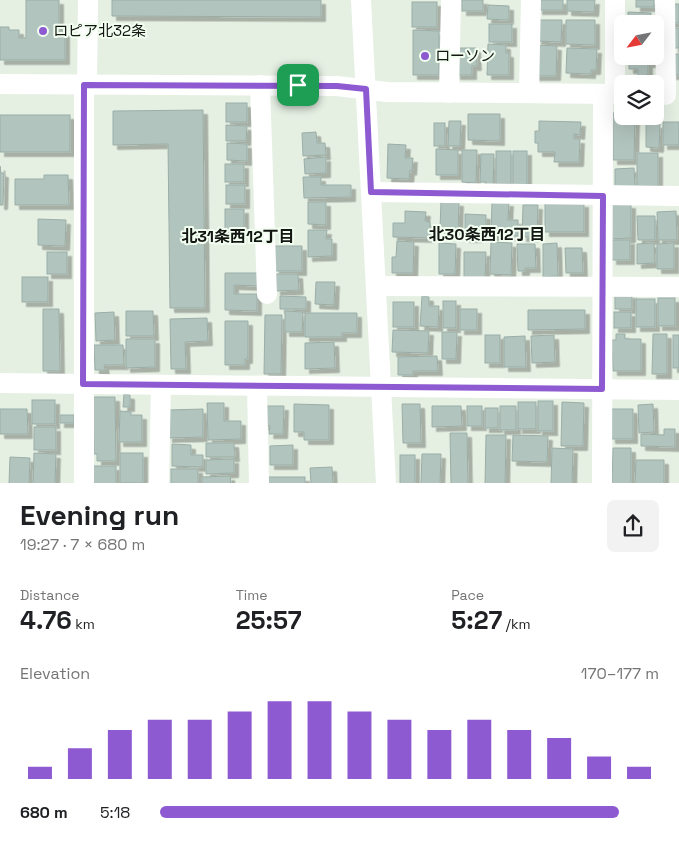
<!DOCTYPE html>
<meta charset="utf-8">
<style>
:root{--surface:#fff;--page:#f2f2f2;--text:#202124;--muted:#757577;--accent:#8e5ad2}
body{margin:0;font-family:"Space Grotesk","Noto Sans JP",sans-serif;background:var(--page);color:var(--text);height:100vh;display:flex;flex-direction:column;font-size:19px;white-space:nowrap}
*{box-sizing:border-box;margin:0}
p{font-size:16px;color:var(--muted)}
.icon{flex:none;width:28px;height:28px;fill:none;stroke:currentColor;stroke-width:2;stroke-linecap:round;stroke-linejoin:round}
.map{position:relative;height:483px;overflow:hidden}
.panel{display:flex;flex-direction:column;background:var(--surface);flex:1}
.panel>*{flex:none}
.needle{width:32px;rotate:238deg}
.buttons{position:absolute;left:614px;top:15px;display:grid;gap:10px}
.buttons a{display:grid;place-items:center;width:50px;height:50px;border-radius:8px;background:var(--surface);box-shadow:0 5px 20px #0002;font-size:25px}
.pin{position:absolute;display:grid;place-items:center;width:42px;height:42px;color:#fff;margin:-21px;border-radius:10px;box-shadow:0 2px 8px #0006}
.round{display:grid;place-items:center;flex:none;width:52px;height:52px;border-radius:8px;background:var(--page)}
.summary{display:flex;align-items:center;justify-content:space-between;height:85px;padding:0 20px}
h1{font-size:28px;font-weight:700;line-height:38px}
.stats{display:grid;grid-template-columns:repeat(3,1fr);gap:8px;height:85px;padding:5px 20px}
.stats div{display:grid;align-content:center}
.stats b{font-size:25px;font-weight:700}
.stats small{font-size:14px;font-weight:400}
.stats p{font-size:14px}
.chart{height:140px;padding:10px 20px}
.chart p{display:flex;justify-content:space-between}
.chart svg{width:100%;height:90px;margin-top:5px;stroke:var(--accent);stroke-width:6}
ul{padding:0 20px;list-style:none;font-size:16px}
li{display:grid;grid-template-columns:80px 60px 1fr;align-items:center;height:38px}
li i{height:12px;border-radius:6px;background:var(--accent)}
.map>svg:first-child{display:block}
</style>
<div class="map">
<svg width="679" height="484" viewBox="0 0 679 484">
<defs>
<filter id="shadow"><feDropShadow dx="4.5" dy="4.5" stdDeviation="0" flood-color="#0004"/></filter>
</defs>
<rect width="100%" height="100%" fill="#e5f0e3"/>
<!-- building -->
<g fill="#b2c4be" stroke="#9bada7" filter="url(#shadow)">
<polygon points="26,0 59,0 59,32 65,32 65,60 0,60 0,27 9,27 9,30 19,30 19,38 26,38"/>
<polygon points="112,0 321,0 321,17 112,16"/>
<rect x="462" y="0" width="21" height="11"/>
<polygon points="541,0 563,0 563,10 538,10 538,1 541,1"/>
<polygon points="567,0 595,0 594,12 567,11"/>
<rect x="636" y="0" width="18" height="7"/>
<rect x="412" y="2" width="25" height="25"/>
<polygon points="671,4 679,4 679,23 670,23"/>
<polygon points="488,5 509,6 509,20 487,19"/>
<polygon points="628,12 651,13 651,24 628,24"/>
<polygon points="537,20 562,20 561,42 537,41"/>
<polygon points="566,20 595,20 595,45 566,44"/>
<rect x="489" y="24" width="23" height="18"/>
<rect x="674" y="28" width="5" height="20"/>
<polygon points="413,30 439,31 439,75 413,75"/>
<polygon points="488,44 506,45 506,53 509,53 509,75 487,75"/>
<polygon points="536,45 557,46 556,76 535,76"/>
<polygon points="455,48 476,48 477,66 472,66 472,75 456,75"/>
<polygon points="567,48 597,49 596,70 591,70 591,74 566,73"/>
<rect x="672" y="54" width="7" height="21"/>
<polygon points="629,56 653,56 653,63 648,63 648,75 638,76 638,69 629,69"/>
<rect x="226" y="103" width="21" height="19"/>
<polygon points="203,110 205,308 170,308 168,144 113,145 113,111"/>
<polygon points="613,113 622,113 622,116 635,116 634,160 613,160"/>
<polygon points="468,114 500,114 500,141 468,140"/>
<rect x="0" y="115" width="70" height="37"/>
<polygon points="449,121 461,121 460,146 448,146"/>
<polygon points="539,121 581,122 580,135 574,134 574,139 580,139 579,162 554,162 555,152 538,152 538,143 535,143 535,131 539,131"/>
<rect x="663" y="122" width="16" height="23"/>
<rect x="434" y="123" width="11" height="23"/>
<polygon points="646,124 660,124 659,148 646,147"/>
<polygon points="226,125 247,126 246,141 226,141"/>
<polygon points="316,132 317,143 325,143 326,155 303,156 302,133"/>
<polygon points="227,143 247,144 247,161 227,160"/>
<polygon points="388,144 406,145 405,158 413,158 412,171 410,170 409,179 387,178"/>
<polygon points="436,149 458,150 458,175 436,175"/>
<polygon points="462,150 477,150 476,183 462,182"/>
<rect x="496" y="151" width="15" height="33"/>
<rect x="513" y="151" width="14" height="34"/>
<rect x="637" y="153" width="21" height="33"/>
<polygon points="481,154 494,154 493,186 486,185 486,182 480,182"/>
<polygon points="326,157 326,173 305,174 304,159"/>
<rect x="225" y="164" width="19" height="18"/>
<polygon points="0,166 1,173 4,173 3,205 0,205"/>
<polygon points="634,168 635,186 615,186 615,169"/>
<polygon points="44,175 68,175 69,205 15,205 15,179 44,179"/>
<polygon points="303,177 321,177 321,185 351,185 351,197 304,198"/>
<rect x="226" y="185" width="19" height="19"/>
<polygon points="441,201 459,202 458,230 440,229"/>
<polygon points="308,202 326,202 326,225 308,224"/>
<polygon points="492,202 509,202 508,220 518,220 518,236 491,236"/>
<rect x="545" y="203" width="39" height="29"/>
<polygon points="611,204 631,204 631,238 611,239"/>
<polygon points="523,205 538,205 537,237 522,237"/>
<rect x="225" y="209" width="19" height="23"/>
<polygon points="405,211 426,212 425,221 430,222 430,238 393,237 393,223 405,223"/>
<polygon points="676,211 677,240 658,240 657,212"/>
<polygon points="465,214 486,215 486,235 477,235 477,238 465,238"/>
<polygon points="637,216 655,216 655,240 638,240"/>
<polygon points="38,219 66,220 65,246 38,245"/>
<polygon points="308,230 327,230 326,239 332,239 332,256 308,257"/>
<rect x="612" y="240" width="18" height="20"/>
<polygon points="397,241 414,242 413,273 392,273 392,257 396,257"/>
<polygon points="491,242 512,243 511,275 490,274"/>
<polygon points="439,243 456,244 455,274 439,274"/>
<polygon points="557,243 558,276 543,277 543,244"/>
<polygon points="654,243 655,263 637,264 637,244"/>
<polygon points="674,243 674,269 657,269 657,244"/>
<polygon points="517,244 535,244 536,268 525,268 525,271 518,271"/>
<polygon points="274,246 302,246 302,271 275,271"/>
<polygon points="565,248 582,248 583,273 566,273"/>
<rect x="47" y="252" width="20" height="22"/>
<polygon points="464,252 486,252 485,278 464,277"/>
<polygon points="225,273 258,273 258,286 234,285 234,294 257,294 257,311 225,310"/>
<polygon points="276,274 298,274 299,290 276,291"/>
<rect x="22" y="277" width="26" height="25"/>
<polygon points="316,282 335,282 334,305 315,304"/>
<rect x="615" y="294" width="17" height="15"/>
<polygon points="280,296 306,297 306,309 280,309"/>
<polygon points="422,296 429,297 429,306 439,306 438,327 420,326"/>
<rect x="658" y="298" width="17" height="28"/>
<rect x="636" y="299" width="19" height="28"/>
<rect x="443" y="301" width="13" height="27"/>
<rect x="393" y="302" width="21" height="25"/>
<polygon points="43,309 59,309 60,371 43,371"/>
<rect x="460" y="309" width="17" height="21"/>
<polygon points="528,310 585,310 585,329 528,330"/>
<polygon points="126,311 153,311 154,336 126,336"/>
<polygon points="285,311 303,312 302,332 285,332"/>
<polygon points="114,312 115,340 96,341 95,313"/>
<rect x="614" y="312" width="17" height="16"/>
<polygon points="305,313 357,313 357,333 342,333 342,337 305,337"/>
<polygon points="265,315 282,315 281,374 264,374"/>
<polygon points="207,318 208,341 185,342 186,369 171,369 170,319"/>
<polygon points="225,321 248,321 248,359 245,359 245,365 225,365"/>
<polygon points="393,330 429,331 428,353 392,352"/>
<polygon points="442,332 457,332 456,359 442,359"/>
<polygon points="616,334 625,334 625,339 641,339 641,371 613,371 612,340 616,340"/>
<polygon points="653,334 667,334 667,374 652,374"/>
<rect x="485" y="335" width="15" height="28"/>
<polygon points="554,335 555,362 532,363 531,336"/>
<rect x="673" y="335" width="6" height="33"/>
<polygon points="525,336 526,367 504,367 504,337"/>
<polygon points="126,339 155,339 155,367 126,368"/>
<polygon points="334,342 335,368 305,369 305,343"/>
<polygon points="94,345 123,345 124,365 104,365 105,370 95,370"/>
<polygon points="437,356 438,371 413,371 413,375 398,375 398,357"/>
<polygon points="124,394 130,395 130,407 123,407"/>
<polygon points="93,397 115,397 116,461 97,461 97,454 94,454"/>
<rect x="32" y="400" width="23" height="24"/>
<rect x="538" y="401" width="15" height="30"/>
<rect x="518" y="402" width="18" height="27"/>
<polygon points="562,402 584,403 583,446 561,446"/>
<polygon points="207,403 224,403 224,421 241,421 241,439 208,440"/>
<polygon points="294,404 329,405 329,440 304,440 304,432 294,432"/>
<polygon points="402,404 420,404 421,443 403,443"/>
<polygon points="653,404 654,432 639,433 638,405"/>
<polygon points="265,406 284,406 283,434 269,434 270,426 264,426"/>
<polygon points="432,406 461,406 462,426 432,427"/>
<rect x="467" y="406" width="15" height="20"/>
<rect x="500" y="406" width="16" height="24"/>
<rect x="485" y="408" width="13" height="20"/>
<polygon points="0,409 27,409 28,434 0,434"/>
<polygon points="203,409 203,437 168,438 168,410"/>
<polygon points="610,409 633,409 633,439 611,439"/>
<polygon points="120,411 131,412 131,415 142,415 142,442 119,442"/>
<rect x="60" y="415" width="14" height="8"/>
<rect x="34" y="427" width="22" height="23"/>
<polygon points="664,429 675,429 675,447 641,446 641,434 664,435"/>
<polygon points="450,433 467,433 468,484 451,484"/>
<polygon points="486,435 506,435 505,484 485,484"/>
<polygon points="513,435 548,436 547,462 512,461"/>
<polygon points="206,443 234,443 235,457 206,457"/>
<polygon points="172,444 191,445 191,455 203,455 203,467 172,466"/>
<polygon points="293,445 293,465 270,465 270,446"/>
<polygon points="552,448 573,449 572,484 551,484"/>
<polygon points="613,448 631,448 631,484 612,484"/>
<polygon points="34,453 56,454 55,484 33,484"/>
<rect x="120" y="453" width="23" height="30"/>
<polygon points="422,454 441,454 440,484 421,484"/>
<rect x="400" y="455" width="15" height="29"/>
<polygon points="10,457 30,458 29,484 9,484"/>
<polygon points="234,459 234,473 206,474 206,460"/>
<polygon points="636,460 664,460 664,484 635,484"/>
<rect x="92" y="466" width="24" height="18"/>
<polygon points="332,467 333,484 311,484 310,468"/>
<rect x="171" y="469" width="27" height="15"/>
<polygon points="230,476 231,484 202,484 202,477"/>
<rect x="266" y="477" width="39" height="7"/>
</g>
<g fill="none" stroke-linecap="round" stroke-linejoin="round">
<!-- minor -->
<g stroke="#fff" stroke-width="20">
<polyline points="361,0 386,484"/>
<polyline points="615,0 615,94"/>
<polyline points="665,0 666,95"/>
<polyline points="0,84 337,86 387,92 622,94"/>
<polyline points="87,85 88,0"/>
<polyline points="260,85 267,294"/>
<polyline points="449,93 451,0"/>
<polyline points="529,93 531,0"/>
<polyline points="371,192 679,196"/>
<polyline points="376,286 679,287"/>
<polyline points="0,383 679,390"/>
<polyline points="257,386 259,484"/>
<polyline points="84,484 84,85"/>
<polyline points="159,484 161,385"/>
<polyline points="602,484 603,94"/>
</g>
</g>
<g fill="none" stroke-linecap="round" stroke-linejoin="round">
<defs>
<polygon id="route" points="84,85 337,86 366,89 371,192 603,196 602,389 83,384"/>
</defs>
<!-- route casing -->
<use href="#route" stroke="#fff" stroke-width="10"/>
<!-- route -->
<use href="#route" stroke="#8e5ad2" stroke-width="6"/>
</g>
<!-- markers -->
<g fill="#8e5ad2" stroke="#f2fef0" stroke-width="2">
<circle cx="43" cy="31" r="5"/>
<circle cx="425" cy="56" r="5"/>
</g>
<g text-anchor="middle" stroke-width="4" stroke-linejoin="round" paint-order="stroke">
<!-- poi labels -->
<g font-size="15" fill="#131612" stroke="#f2fef0" text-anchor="start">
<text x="53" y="36">ロピア北32条</text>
<text x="435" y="61">ローソン</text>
</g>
<!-- neighbourhood labels -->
<g font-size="16" font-weight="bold" fill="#131612" stroke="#f2fef0">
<text x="487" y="240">北30条西12丁目</text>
<text x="238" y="242">北31条西12丁目</text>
</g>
</g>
</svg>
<div class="buttons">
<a><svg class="needle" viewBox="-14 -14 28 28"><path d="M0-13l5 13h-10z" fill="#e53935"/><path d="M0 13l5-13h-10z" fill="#757577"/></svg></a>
<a><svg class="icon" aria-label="layers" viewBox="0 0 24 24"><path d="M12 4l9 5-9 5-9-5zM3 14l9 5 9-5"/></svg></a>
</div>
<div class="pin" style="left:298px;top:85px;background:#1e9e55"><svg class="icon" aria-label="arrive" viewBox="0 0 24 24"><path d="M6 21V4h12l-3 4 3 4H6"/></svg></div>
</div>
<section class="panel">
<div class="summary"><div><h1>Evening run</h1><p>19:27 · 7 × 680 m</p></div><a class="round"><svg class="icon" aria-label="share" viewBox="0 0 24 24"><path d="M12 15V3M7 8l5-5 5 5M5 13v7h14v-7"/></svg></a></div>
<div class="stats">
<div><p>Distance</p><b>4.76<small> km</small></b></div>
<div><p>Time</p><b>25:57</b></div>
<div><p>Pace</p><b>5:27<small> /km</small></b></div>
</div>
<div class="chart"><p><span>Elevation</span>170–177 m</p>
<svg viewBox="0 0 160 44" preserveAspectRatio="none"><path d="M5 44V38M15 44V29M25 44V20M35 44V15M45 44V15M55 44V11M65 44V6M75 44V6M85 44V11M95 44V15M105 44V20M115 44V15M125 44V20M135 44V24M145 44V33M155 44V38"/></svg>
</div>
<ul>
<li><b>680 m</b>5:18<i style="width:92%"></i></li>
</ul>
</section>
